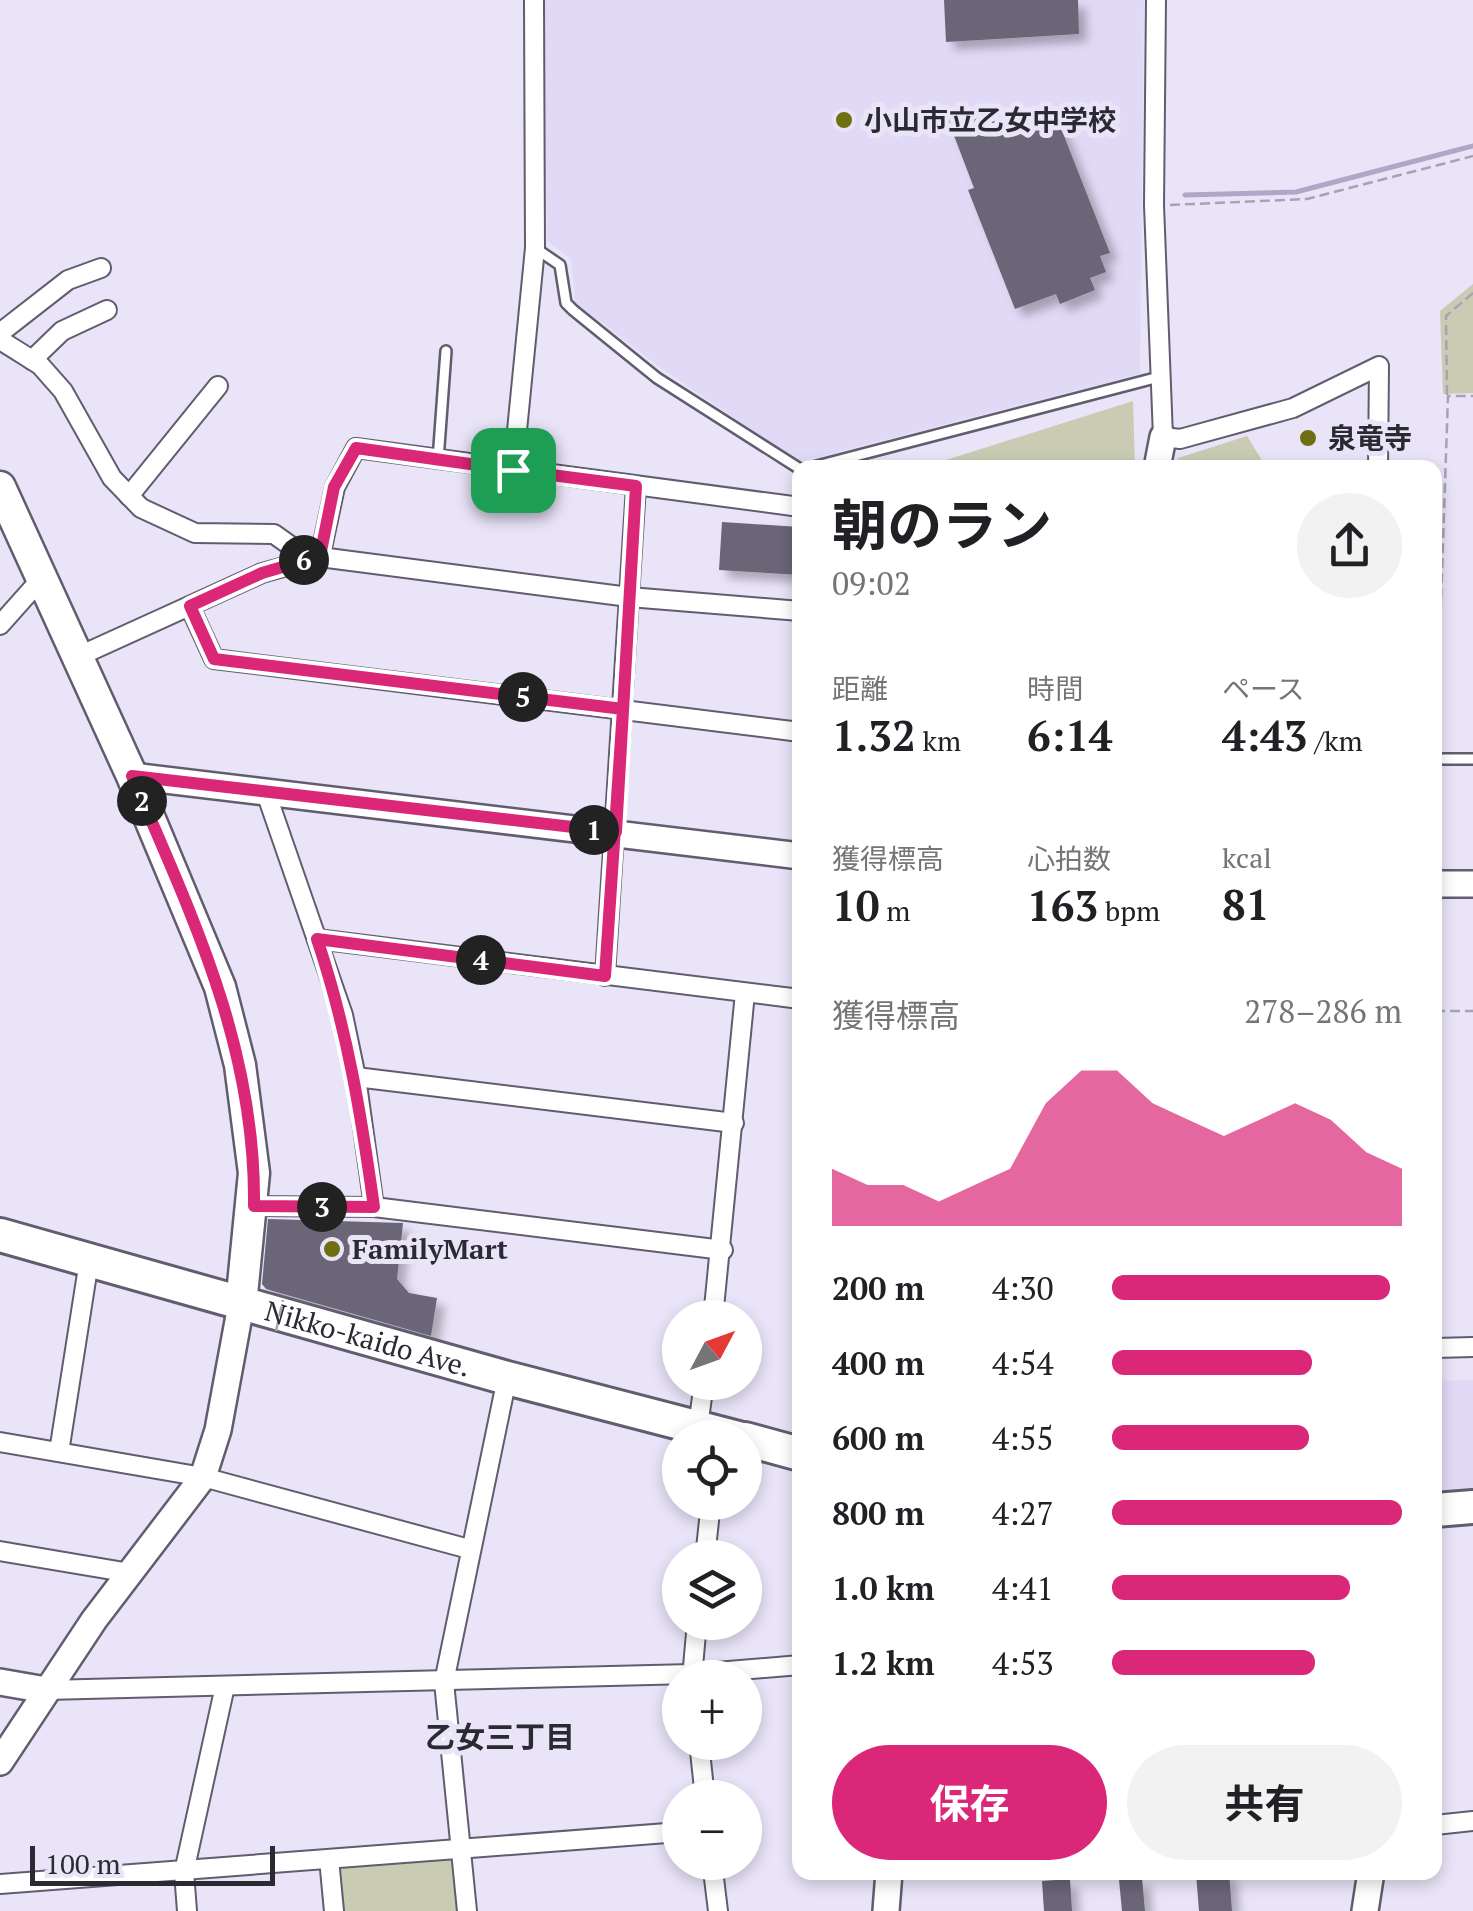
<!DOCTYPE html>
<html lang="ja">
<meta charset="utf-8">
<style>
:root{--surface:#fff;--page:#f2f2f2;--text:#202124;--muted:#757577;--accent:#db2777}
body{margin:0;font-family:"PT Serif","Noto Sans JP",serif;background:var(--page);color:var(--text);height:100vh;display:flex;flex-direction:column;font-size:38px;white-space:nowrap}
*{box-sizing:border-box;margin:0}
p{font-size:32px;color:var(--muted)}
.icon{flex:none;width:55px;height:55px;fill:none;stroke:currentColor;stroke-width:2;stroke-linecap:round;stroke-linejoin:round}
.map{position:relative;flex:1;overflow:hidden}
.side{position:absolute;left:792px;top:460px;width:650px;height:1420px;display:flex;flex-direction:column;background:var(--surface);border-radius:20px;box-shadow:0 5px 15px #0003}
.side>*{flex:none}
.needle{width:65px;rotate:49deg}
.fabs{position:absolute;left:662px;top:1300px;display:grid;gap:20px}
.fabs a{display:grid;place-items:center;width:100px;height:100px;border-radius:50%;background:var(--surface);box-shadow:0 5px 15px #0003;font-size:50px}
.scale{position:absolute;left:30px;bottom:25px;width:245px;box-sizing:border-box;padding-left:10px;border:5px solid #2b2931;border-top:0;font-size:28px;line-height:35px;white-space:nowrap;color:#2b2931;-webkit-text-stroke:8px #e9e4f8;paint-order:stroke}
.pin{position:absolute;display:grid;place-items:center;width:85px;height:85px;color:#fff;margin:-42px;border-radius:20px;box-shadow:0 5px 15px #0006}
.km{position:absolute;width:50px;height:50px;margin:-25px;border-radius:50%;background:#222;color:#fff;font-size:28px;line-height:50px;text-align:center}
.round{display:grid;place-items:center;flex:none;width:105px;height:105px;border-radius:52px;background:var(--page)}
.headline{display:flex;align-items:center;justify-content:space-between;height:170px;padding:0 40px}
h1{font-size:55px;font-weight:700;line-height:75px}
.figures{display:grid;grid-template-columns:repeat(3,1fr);gap:15px;height:170px;padding:10px 40px}
.figures div{display:grid;align-content:center}
.figures b{font-size:42px;font-weight:700}
.figures small{font-size:28px;font-weight:400}
.figures p{font-size:28px}
.chart{height:280px;padding:20px 40px}
.chart p{display:flex;justify-content:space-between}
.chart svg{width:100%;height:180px;margin-top:10px;fill:var(--accent);opacity:.7}
.cta{display:flex;gap:20px;margin-top:auto;padding:20px 40px}
.cta a{flex:1;height:115px;border-radius:60px;background:var(--accent);color:#fff;font-size:40px;font-weight:700;line-height:115px;text-align:center}
.cta a+a{background:var(--page);color:var(--text)}
ul{padding:0 40px;list-style:none;font-size:32px}
li{display:grid;grid-template-columns:160px 120px 1fr;align-items:center;height:75px}
li i{height:25px;border-radius:12px;background:var(--accent)}
.map>svg:first-child{display:block}
</style>
<div class="map">
<svg width="1473" height="1911" viewBox="0 0 1473 1911">
<defs>
<filter id="shadow"><feDropShadow dx="8" dy="8" stdDeviation="5" flood-color="#0004"/></filter>
</defs>
<rect width="100%" height="100%" fill="#e9e4f8"/>
<!-- built -->
<g fill="#e1daf6">
<polygon points="543,0 1144,0 1140,374 800,462 662,369 575,302 571,259 547,241"/>
<polygon points="1473,1380 1473,1488 1437,1491 1435,1381"/>
</g>
<!-- green -->
<g fill="#cacbb3">
<polygon points="1473,284 1473,393 1443,394 1440,311"/>
<polygon points="1133,401 1135,467 924,467"/>
<polygon points="1247,436 1266,467 1177,467 1178,458"/>
<polygon points="453,1854 458,1911 342,1911 338,1864"/>
</g>
<g fill="none" stroke-linecap="round" stroke-linejoin="round">
<!-- stream -->
<polyline stroke="#afa7c5" stroke-width="5" points="1185,195 1296,192 1473,146"/>
</g>
<!-- building -->
<g fill="#6a6577" filter="url(#shadow)">
<polygon points="944,0 1078,0 1079,34 946,42"/>
<polygon points="990,104 1001,134 1055,113 1110,253 1100,256 1106,272 1090,278 1095,290 1060,304 1056,294 1015,309 968,190 974,188 948,120"/>
<polygon points="722,522 800,527 800,575 719,570"/>
<polygon points="268,1219 403,1223 397,1279 409,1293 437,1298 431,1336 266,1289 262,1284"/>
<polygon points="1229,1872 1232,1911 1199,1911 1196,1873"/>
<polygon points="1142,1878 1145,1911 1122,1911 1119,1880"/>
<polygon points="1070,1879 1072,1911 1044,1911 1042,1881"/>
</g>
<g fill="none" stroke-linecap="round" stroke-linejoin="round">
<defs>
<g id="lane">
<polyline points="535,248 560,265 566,303 573,310 657,378 800,469"/>
<polyline points="438,460 446,351"/>
<polyline points="809,468 1159,377"/>
<polyline points="1435,759 1473,759"/>
</g>
<g id="street">
<polyline points="1156,0 1154,205 1163,437 1180,439 1293,408 1379,366 1378,468"/>
<polyline points="0,333 68,280 101,268"/>
<polyline points="0,340 40,365 63,391 112,478 141,508 195,533 274,534 309,559"/>
<polyline points="32,360 62,331 107,310"/>
<polyline points="513,471 535,248 534,0"/>
<polyline points="129,496 218,386"/>
<polyline points="320,557 335,487 356,448 800,507"/>
<polyline points="190,607 214,659 800,732"/>
<polyline points="0,625 41,579"/>
<polyline points="77,657 262,573 320,557 629,597 800,611"/>
<polyline points="265,790 343,1015 356,1077 374,1207"/>
<polyline points="317,939 800,999"/>
<polyline points="605,976 636,486"/>
<polyline points="356,1077 734,1123"/>
<polyline points="254,1206 374,1207 723,1250"/>
<polyline points="713,1318 745,993"/>
<polyline points="1435,1348 1473,1347"/>
<polyline points="698,1427 704,1382"/>
<polyline points="0,1442 203,1477 469,1549"/>
<polyline points="59,1452 89,1261"/>
<polyline points="0,1551 130,1573"/>
<polyline points="705,1558 711,1502"/>
<polyline points="692,1678 697,1622"/>
<polyline points="46,1690 692,1674 800,1665"/>
<polyline points="699,1742 705,1798"/>
<polyline points="1435,1825 1473,1821"/>
<polyline points="329,1859 334,1911"/>
<polyline points="712,1862 718,1911"/>
<polyline points="0,1884 680,1832"/>
<polyline points="187,1911 184,1872 225,1686"/>
<polyline points="467,1911 444,1682 507,1378"/>
</g>
<g id="secondary">
<polyline points="1157,468 1163,437"/>
<polyline points="132,776 800,856"/>
<polyline points="1435,884 1473,884"/>
<polyline points="0,1682 46,1690"/>
<polyline points="0,1762 94,1620 203,1477 218,1430 241,1305"/>
<polyline points="886,1911 889,1872"/>
<polyline points="1365,1911 1371,1872"/>
</g>
<polyline id="primary" points="0,487 132,776 220,987 240,1065 254,1173 241,1305"/>
<g id="highway">
<path id="s1" d="M0,1235L507,1378L738,1438"/>
<polyline points="745,1439 800,1454"/>
<polyline points="1435,1510 1473,1507"/>
</g>
</defs>
<!-- lane casing -->
<use href="#lane" stroke="#615c6e" stroke-width="14"/>
<!-- street casing -->
<use href="#street" stroke="#615c6e" stroke-width="22"/>
<!-- secondary casing -->
<use href="#secondary" stroke="#615c6e" stroke-width="30"/>
<!-- primary casing -->
<use href="#primary" stroke="#615c6e" stroke-width="35"/>
<!-- highway casing -->
<use href="#highway" stroke="#615c6e" stroke-width="38"/>
<!-- path -->
<g stroke="#a7a3b3" stroke-width="2.5" stroke-dasharray="10 5" stroke-linecap="butt">
<polyline points="1170,205 1307,199 1473,156"/>
<polyline points="1447,395 1446,316 1473,293"/>
<polyline points="1436,748 1448,396 1473,396"/>
<polyline points="1435,790 1436,771"/>
<polyline points="1435,1011 1473,1011"/>
</g>
<!-- lane -->
<use href="#lane" stroke="#fff" stroke-width="9"/>
<!-- street -->
<use href="#street" stroke="#fff" stroke-width="18"/>
<!-- secondary -->
<use href="#secondary" stroke="#fff" stroke-width="25"/>
<!-- primary -->
<use href="#primary" stroke="#fff" stroke-width="30"/>
<!-- highway -->
<use href="#highway" stroke="#fff" stroke-width="32"/>
<!-- path-bridge -->
<polyline stroke="#a7a3b3" stroke-width="2.5" stroke-dasharray="10 5" stroke-linecap="butt" points="276,1331 283,1300"/>
</g>
<g fill="none" stroke-linecap="round" stroke-linejoin="round">
<defs>
<path id="route" d="M513,470L636,486L616,832L132,776C193,918 256,1048 254,1206L374,1207C361,1114 347,1028 317,939L605,976L623,709L214,659L190,606L262,573L320,556L334,487L356,448L513,470"/>
</defs>
<!-- route casing -->
<use href="#route" stroke="#fff" stroke-width="20"/>
<!-- route -->
<use href="#route" stroke="#db2777" stroke-width="12"/>
</g>
<!-- markers -->
<g fill="#6f6f11" stroke="#e9e4f8" stroke-width="4">
<circle cx="844" cy="120" r="10"/>
<circle cx="1308" cy="438" r="10"/>
<circle cx="332" cy="1249" r="10"/>
</g>
<g text-anchor="middle" stroke-width="10" stroke-linejoin="round" paint-order="stroke">
<!-- poi labels -->
<g font-size="28" font-weight="bold" fill="#2b2931" stroke="#e9e4f8" text-anchor="start">
<text x="864" y="130">小山市立乙女中学校</text>
<text x="1328" y="448">泉竜寺</text>
<text x="352" y="1259">FamilyMart</text>
</g>
<!-- street labels -->
<g font-size="28" fill="#2b2931" stroke="#e9e4f8">
<text dy="10" stroke="none"><textPath href="#s1" startOffset="382">Nikko-kaido Ave.</textPath></text>
</g>
<!-- neighbourhood labels -->
<g font-size="30" font-weight="bold" fill="#2b2931" stroke="#e9e4f8">
<text x="500" y="1748">乙女三丁目</text>
</g>
</g>
</svg>
<div class="fabs">
<a><svg class="needle" viewBox="-14 -14 28 28"><path d="M0-13l5 13h-10z" fill="#e53935"/><path d="M0 13l5-13h-10z" fill="#757577"/></svg></a>
<a><svg class="icon" aria-label="locate" viewBox="0 0 24 24"><circle cx="12" cy="12" r="6"/><path d="M12 2v4M12 18v4M2 12h4M18 12h4"/></svg></a>
<a><svg class="icon" aria-label="layers" viewBox="0 0 24 24"><path d="M12 4l9 5-9 5-9-5zM3 14l9 5 9-5"/></svg></a>
<a>+</a>
<a>−</a>
</div>
<div class="scale">100 m</div>
<div class="pin" style="left:513px;top:470px;background:#1e9e55"><svg class="icon" aria-label="arrive" viewBox="0 0 24 24"><path d="M6 21V4h12l-3 4 3 4H6"/></svg></div>
<b class="km" style="left:594px;top:830px">1</b>
<b class="km" style="left:142px;top:801px">2</b>
<b class="km" style="left:322px;top:1207px">3</b>
<b class="km" style="left:481px;top:960px">4</b>
<b class="km" style="left:523px;top:697px">5</b>
<b class="km" style="left:304px;top:560px">6</b>
<section class="side">
<div class="headline"><div><h1>朝のラン</h1><p>09:02</p></div><a class="round"><svg class="icon" aria-label="share" viewBox="0 0 24 24"><path d="M12 15V3M7 8l5-5 5 5M5 13v7h14v-7"/></svg></a></div>
<div class="figures">
<div><p>距離</p><b>1.32<small> km</small></b></div>
<div><p>時間</p><b>6:14</b></div>
<div><p>ペース</p><b>4:43<small> /km</small></b></div>
</div>
<div class="figures">
<div><p>獲得標高</p><b>10<small> m</small></b></div>
<div><p>心拍数</p><b>163<small> bpm</small></b></div>
<div><p>kcal</p><b>81</b></div>
</div>
<div class="chart"><p><span>獲得標高</span>278–286 m</p>
<svg viewBox="0 0 160 44" preserveAspectRatio="none"><path d="M0 44V30L10 34L20 34L30 38L40 34L50 30L60 14L70 6L80 6L90 14L100 18L110 22L120 18L130 14L140 18L150 26L160 30V44z"/></svg>
</div>
<ul>
<li><b>200 m</b>4:30<i style="width:96%"></i></li>
<li><b>400 m</b>4:54<i style="width:69%"></i></li>
<li><b>600 m</b>4:55<i style="width:68%"></i></li>
<li><b>800 m</b>4:27<i style="width:100%"></i></li>
<li><b>1.0 km</b>4:41<i style="width:82%"></i></li>
<li><b>1.2 km</b>4:53<i style="width:70%"></i></li>
</ul>
<div class="cta"><a>保存</a><a>共有</a></div>
</section>
</div>
